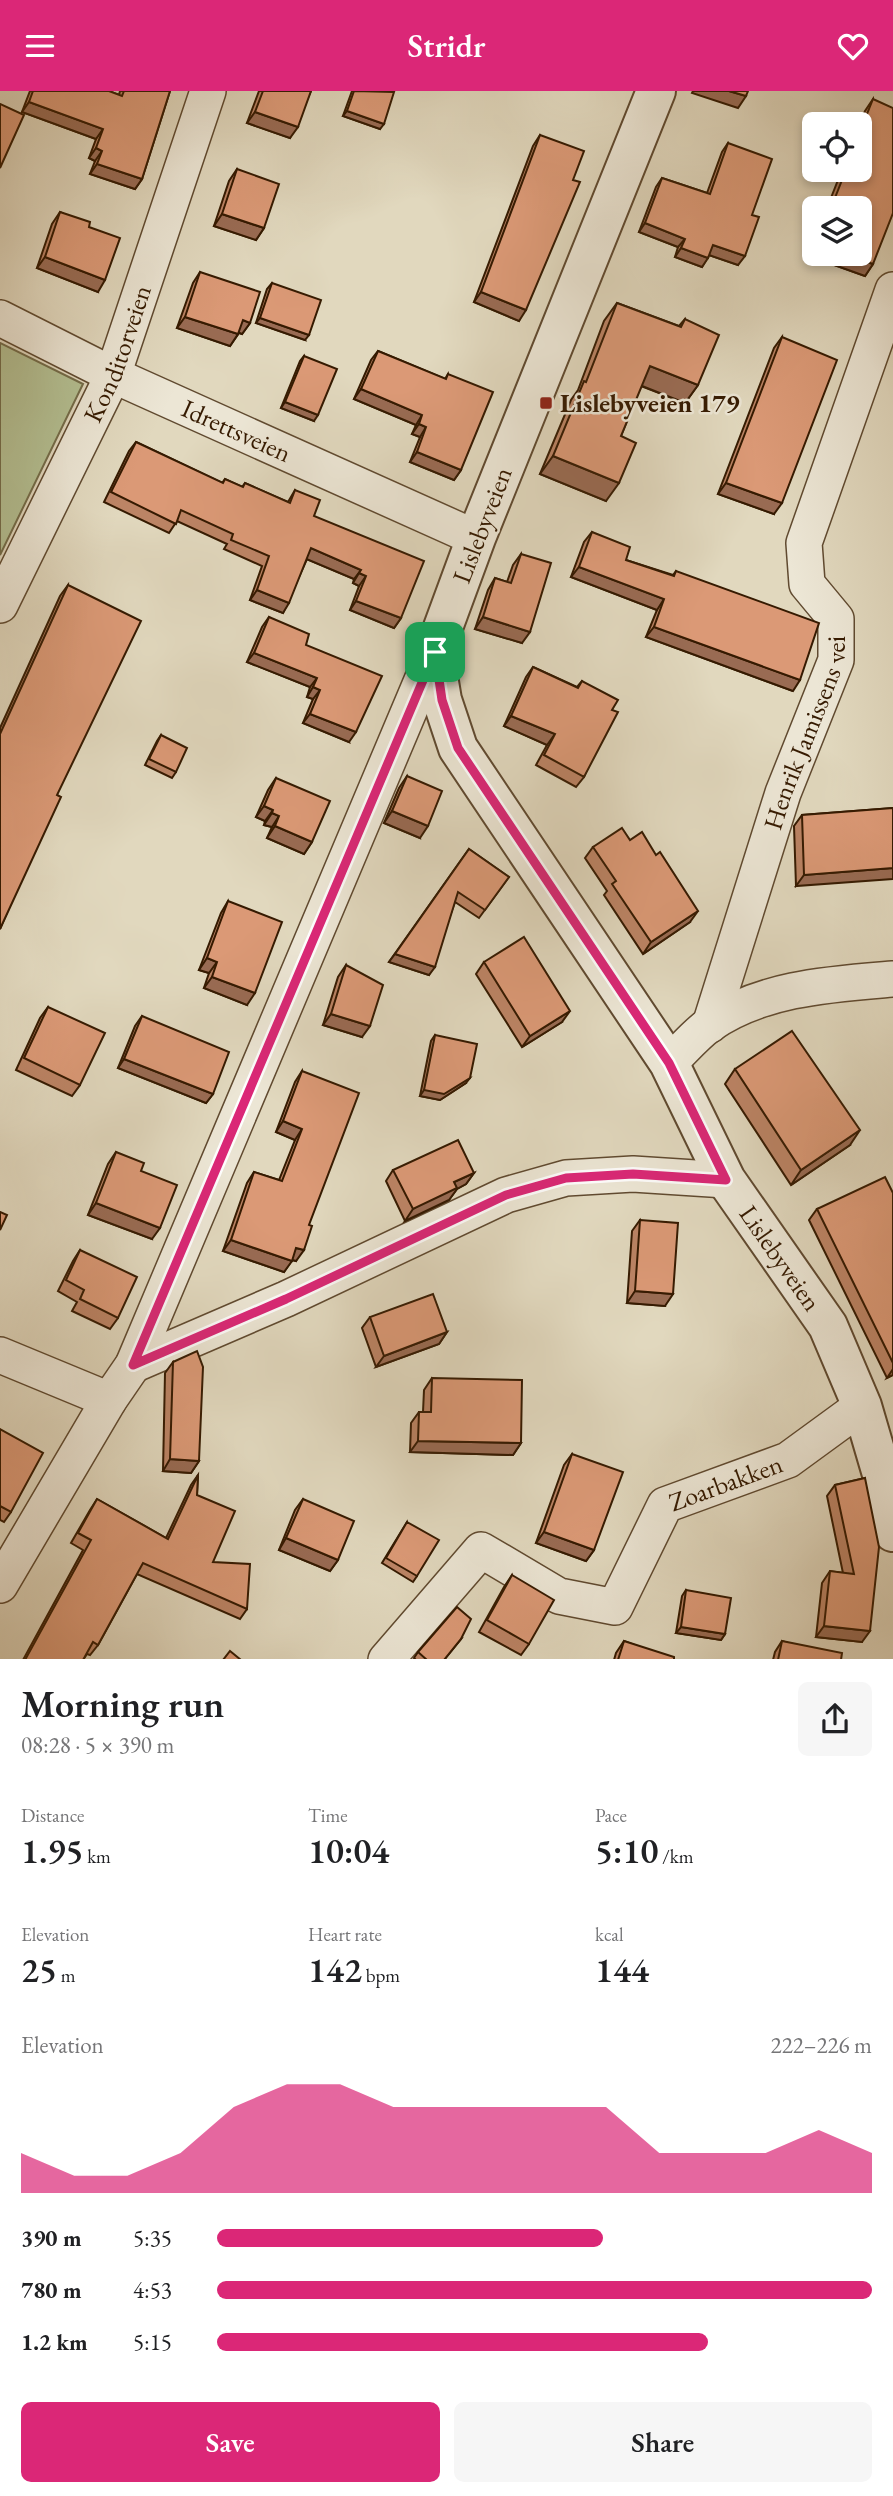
<!DOCTYPE html>
<meta charset="utf-8">
<style>
:root{--surface:#fff;--page:#f6f6f6;--text:#202124;--muted:#757577;--accent:#db2777}
body{margin:0;font-family:"EB Garamond",serif;background:var(--page);color:var(--text);height:100vh;display:flex;flex-direction:column;font-size:26px;white-space:nowrap}
*{box-sizing:border-box;margin:0}
p{font-size:23px;color:var(--muted)}
.icon{flex:none;width:38px;height:38px;fill:none;stroke:currentColor;stroke-width:2;stroke-linecap:round;stroke-linejoin:round}
.map{position:relative;height:1568px;overflow:hidden}
.details{display:flex;flex-direction:column;background:var(--surface);flex:1}
.details>*{flex:none}
.controls{position:absolute;left:802px;top:21px;display:grid;gap:14px}
.controls a{display:grid;place-items:center;width:70px;height:70px;border-radius:10px;background:var(--surface);box-shadow:0 4px 10px #0003;font-size:35px}
.pin{position:absolute;display:grid;place-items:center;width:60px;height:60px;color:#fff;margin:-30px;border-radius:14px;box-shadow:0 4px 10px #0006}
.round{display:grid;place-items:center;flex:none;width:74px;height:74px;border-radius:10px;background:var(--page)}
.summary{display:flex;align-items:center;justify-content:space-between;height:119px;padding:0 21px}
h1{font-size:38px;font-weight:600;line-height:52px}
.metrics{display:grid;grid-template-columns:repeat(3,1fr);gap:10px;height:119px;padding:7px 21px}
.metrics div{display:grid;align-content:center}
.metrics b{font-size:35px;font-weight:600}
.metrics small{font-size:19px;font-weight:400}
.metrics p{font-size:19px}
.chart{height:196px;padding:14px 21px}
.chart p{display:flex;justify-content:space-between}
.chart svg{width:100%;height:126px;margin-top:7px;fill:var(--accent);opacity:.7}
.cta{display:flex;gap:14px;margin-top:auto;padding:14px 21px}
.cta a{flex:1;height:80px;border-radius:10px;background:var(--accent);color:#fff;font-size:28px;font-weight:600;line-height:80px;text-align:center}
.cta a+a{background:var(--page);color:var(--text)}
ul{padding:0 21px;list-style:none;font-size:23px}
li{display:grid;grid-template-columns:112px 84px 1fr;align-items:center;height:52px}
li i{height:18px;border-radius:9px;background:var(--accent)}
header{display:flex;justify-content:space-between;align-items:center;height:91px;padding:0 21px;background:var(--accent);color:#fff;font-size:32px;font-weight:600}
.map>svg:first-child{display:block}
</style>
<header><svg class="icon" aria-label="menu" viewBox="0 0 24 24"><path d="M4 6h16M4 12h16M4 18h16"/></svg>Stridr<svg class="icon" aria-label="heart" viewBox="0 0 24 24"><path d="M12 20l-8-8c-3-5 5-10 8-4 3-6 11-1 8 4z"/></svg></header>
<div class="map">
<svg width="893" height="1569" viewBox="0 0 893 1569">
<rect width="100%" height="100%" fill="#e1d8be"/>
<filter id="stains"><feTurbulence type="fractalNoise" baseFrequency=".00286" numOctaves="4"/><feColorMatrix values="0 0 0 0 .2 0 0 0 0 .09 0 0 0 0 .02 0 0 0 .5 -.17"/></filter>
<radialGradient id="worn" r=".72"><stop offset=".6" stop-color="#630" stop-opacity="0"/><stop offset="1" stop-color="#630" stop-opacity=".3"/></radialGradient>
<!-- green -->
<polygon fill="#b3be91" stroke="#746c49" stroke-width="2" points="0,252 83,293 0,464"/>
<g fill="none" stroke-linecap="round" stroke-linejoin="round">
<defs>
<g id="minor">
<path id="s1" d="M0,227L113,284L476,447"/>
<path id="s2" d="M0,514L113,284L208,0"/>
<path id="s3" d="M710,934L783,702L836,569V528L807,493L804,452L893,199"/>
<path d="M669,972C682,960 695,944 709,934C761,897 832,893 893,888"/>
<polyline points="0,1264 109,1309"/>
<polyline points="133,1274 286,1208 506,1104 566,1087 633,1083 726,1089"/>
<polyline points="0,1494 109,1309 133,1274 434,561"/>
<path id="s4" d="M386,1569L481,1459L559,1505L615,1516L665,1414L788,1369L862,1315"/>
</g>
<g id="tertiary">
<path id="s5" d="M656,0L476,447L434,561L442,609L458,657L669,972L726,1089L828,1235L862,1315L886,1397L893,1441"/>
</g>
</defs>
<!-- minor casing -->
<use href="#minor" stroke="#604a30" stroke-width="38"/>
<!-- tertiary casing -->
<use href="#tertiary" stroke="#604a30" stroke-width="42"/>
<!-- minor -->
<use href="#minor" stroke="#ece6d5" stroke-width="35"/>
<!-- tertiary -->
<use href="#tertiary" stroke="#ece6d5" stroke-width="38"/>
</g>
<!-- wall -->
<g fill="#bc8465" stroke="#351a01" stroke-width="2">
<polygon points="30,0 109,0 119,4 120,0 170,0 142,88 135,98 90,83 95,70 89,67 96,48 22,21"/>
<polygon points="259,0 311,0 290,47 247,32"/>
<polygon points="352,0 393,0 380,38 343,25"/>
<polygon points="873,8 873,173 865,185 809,165 814,152 814,163 859,117 827,117 842,79 859,79 859,34 865,20"/>
<polygon points="540,44 573,89 519,230 474,211 533,55"/>
<polygon points="728,52 752,124 738,174 709,164 702,176 675,166 678,156 639,141 656,96 662,87 707,102 722,61"/>
<polygon points="237,78 264,137 256,149 214,135 229,90"/>
<polygon points="60,121 89,136 98,201 37,177 52,133"/>
<polygon points="200,181 250,232 242,243 239,242 230,255 177,237 193,192"/>
<polygon points="272,192 305,249 256,232 267,198"/>
<polygon points="617,212 679,235 685,228 698,294 685,312 641,295 621,345 606,410 540,383 571,309 578,299 604,230"/>
<polygon points="782,246 774,423 718,403 774,257"/>
<polygon points="378,260 445,288 448,283 461,379 454,389 410,371 420,346 412,343 416,334 354,308 371,269"/>
<polygon points="304,265 314,330 281,317 300,270"/>
<polygon points="136,351 222,392 225,388 242,396 245,392 288,411 295,399 314,425 401,527 394,537 350,519 359,495 353,492 354,488 307,468 283,522 250,509 262,475 224,458 227,453 177,430 169,442 104,411 129,360"/>
<polygon points="592,441 626,469 673,484 676,480 793,600 646,546 657,519 571,486 584,451"/>
<polygon points="521,463 522,552 475,538 488,499 495,487 507,491 513,474"/>
<polygon points="68,494 57,704 0,838 0,637 60,505"/>
<polygon points="269,526 306,554 349,651 303,632 313,608 307,606 310,596 247,571 262,536"/>
<polygon points="533,576 577,596 582,590 612,619 584,686 576,696 536,674 547,654 504,635 526,586"/>
<polygon points="161,644 176,681 172,687 145,674 157,650"/>
<polygon points="407,685 420,747 384,732 399,697"/>
<polygon points="276,687 312,751 304,763 267,747 272,736 264,734 265,730 256,726 268,699"/>
<polygon points="893,717 796,795 794,735 802,724"/>
<polygon points="630,749 690,831 643,863 604,804 607,800 585,767 593,756"/>
<polygon points="469,758 509,786 479,827 455,811 429,884 389,871"/>
<polygon points="228,810 247,914 204,897 209,882 199,879 221,822"/>
<polygon points="484,871 562,931 522,956 476,883"/>
<polygon points="346,874 362,946 323,934 338,886"/>
<polygon points="48,916 80,994 72,1005 16,979 40,927"/>
<polygon points="142,925 213,1003 206,1012 118,977 135,935"/>
<polygon points="435,944 466,992 440,1009 420,1005 431,950"/>
<polygon points="735,978 850,1054 791,1094 725,993"/>
<polygon points="302,980 309,1134 296,1170 292,1169 284,1181 223,1160 247,1092 254,1081 279,1089 295,1049 276,1041 295,991"/>
<polygon points="116,1061 141,1080 152,1148 88,1124 108,1073"/>
<polygon points="393,1079 474,1082 466,1093 457,1098 449,1109 405,1130 386,1090"/>
<polygon points="893,1102 893,1284 887,1287 809,1129 817,1118"/>
<polygon points="640,1129 665,1215 627,1212 632,1140"/>
<polygon points="80,1159 118,1227 110,1238 72,1220 77,1211 58,1200 73,1170"/>
<polygon points="370,1226 447,1241 439,1253 376,1276 362,1237"/>
<polygon points="173,1271 199,1370 191,1382 163,1380 165,1282"/>
<polygon points="432,1287 521,1352 513,1364 410,1361 411,1332 419,1321 423,1321 424,1299"/>
<polygon points="0,1338 11,1421 4,1431 0,1429"/>
<polygon points="572,1363 594,1459 586,1470 536,1452 564,1374"/>
<polygon points="198,1384 197,1404 213,1471 247,1518 240,1528 137,1483 98,1554 90,1564 87,1563 83,1569 23,1569 83,1459 71,1452 90,1419 97,1408 166,1447 191,1394"/>
<polygon points="865,1387 862,1551 816,1546 822,1492 830,1480 843,1482 827,1405 835,1394"/>
<polygon points="303,1408 338,1469 330,1480 279,1459 295,1419"/>
<polygon points="407,1431 417,1485 413,1491 382,1472"/>
<polygon points="512,1484 529,1553 521,1564 479,1541 504,1496"/>
<polygon points="686,1499 725,1543 721,1549 676,1542 682,1505"/>
<polygon points="461,1548 444,1569 416,1569 414,1567 418,1561"/>
<polygon points="624,1550 674,1569 614,1569 616,1562"/>
<polygon points="782,1550 841,1569 773,1569 775,1561"/>
</g>
<!-- shaded-wall -->
<g fill="#996b53" stroke="#351a01" stroke-width="2">
<polygon points="693,0 729,0 746,5 738,17 692,2"/>
<polygon points="29,11 103,38 96,48 22,21"/>
<polygon points="347,20 384,33 380,38 343,25"/>
<polygon points="255,21 298,36 290,47 247,32"/>
<polygon points="96,57 102,60 95,70 89,67"/>
<polygon points="97,73 142,88 135,98 90,83"/>
<polygon points="222,123 264,137 256,149 214,135"/>
<polygon points="645,132 685,148 678,156 639,141"/>
<polygon points="713,154 745,165 738,174 706,163"/>
<polygon points="681,157 708,167 702,176 675,166"/>
<polygon points="814,158 814,163 843,163 873,173 865,185 809,165"/>
<polygon points="45,166 105,189 98,201 37,177"/>
<polygon points="481,201 526,219 519,230 474,211"/>
<polygon points="185,226 238,243 230,255 177,237"/>
<polygon points="260,227 309,244 305,249 256,232"/>
<polygon points="243,229 250,232 242,243 235,240"/>
<polygon points="650,275 698,294 685,312 637,293"/>
<polygon points="361,298 422,324 416,334 354,308"/>
<polygon points="285,311 318,324 314,330 281,317"/>
<polygon points="419,333 426,336 420,346 412,343"/>
<polygon points="417,361 461,379 454,389 410,371"/>
<polygon points="553,365 619,392 606,410 540,383"/>
<polygon points="726,392 782,412 774,423 718,403"/>
<polygon points="311,457 361,479 354,488 304,467"/>
<polygon points="579,476 664,508 657,519 571,486"/>
<polygon points="359,482 366,485 359,495 353,492"/>
<polygon points="257,499 289,512 283,522 250,509"/>
<polygon points="356,510 401,527 394,537 350,519"/>
<polygon points="483,526 530,541 522,552 475,538"/>
<polygon points="654,536 800,589 793,600 646,546"/>
<polygon points="254,562 317,587 310,596 247,571"/>
<polygon points="313,596 320,599 313,608 307,606"/>
<polygon points="310,623 356,641 349,651 303,632"/>
<polygon points="511,625 555,643 547,654 504,635"/>
<polygon points="264,715 273,719 265,730 256,726"/>
<polygon points="392,720 428,735 420,747 384,732"/>
<polygon points="272,722 279,725 272,736 264,734"/>
<polygon points="275,735 312,751 304,763 267,747"/>
<polygon points="893,777 893,788 796,795 804,784"/>
<polygon points="698,820 690,831 643,863 651,851"/>
<polygon points="395,863 435,876 429,884 389,871"/>
<polygon points="207,867 217,871 209,882 199,879"/>
<polygon points="212,886 255,902 247,914 204,897"/>
<polygon points="570,920 562,931 522,956 530,945"/>
<polygon points="331,923 370,935 362,946 323,934"/>
<polygon points="124,968 213,1003 206,1012 118,977"/>
<polygon points="470,987 466,992 440,1009 420,1005 424,999"/>
<polygon points="283,1030 302,1038 295,1049 276,1041"/>
<polygon points="860,1039 850,1054 791,1094 801,1079"/>
<polygon points="474,1082 466,1093 457,1098 449,1109 405,1130 413,1118 454,1091"/>
<polygon points="96,1112 160,1137 152,1148 88,1124"/>
<polygon points="231,1149 292,1170 284,1181 223,1160"/>
<polygon points="296,1157 304,1159 296,1170 289,1168"/>
<polygon points="635,1200 673,1203 665,1215 627,1212"/>
<polygon points="447,1241 439,1253 376,1276 384,1265"/>
<polygon points="893,1278 893,1284 887,1287"/>
<polygon points="418,1350 521,1352 513,1364 410,1361"/>
<polygon points="170,1368 199,1370 191,1382 163,1380"/>
<polygon points="544,1441 594,1459 586,1470 536,1452"/>
<polygon points="286,1447 338,1469 330,1480 279,1459"/>
<polygon points="824,1535 870,1540 862,1551 816,1546"/>
<polygon points="681,1536 725,1543 721,1549 676,1542"/>
</g>
<!-- building -->
<g fill="#db9976" stroke="#351a01" stroke-width="2">
<polygon points="33,0 109,0 122,5 124,0 170,0 142,88 97,73 102,60 96,57 103,38 29,11"/>
<polygon points="263,0 311,0 298,36 255,21"/>
<polygon points="354,0 394,1 384,33 347,20"/>
<polygon points="729,0 748,0 746,5"/>
<polygon points="873,8 893,17 893,122 873,173 843,163 859,163 859,117 831,117 846,79 859,79 859,43"/>
<polygon points="0,13 24,24 0,77"/>
<polygon points="540,44 584,60 573,89 580,91 526,219 481,201"/>
<polygon points="728,52 772,68 752,124 759,126 745,165 713,154 708,167 681,157 685,148 645,132 662,87 710,103"/>
<polygon points="237,78 279,93 264,137 222,123"/>
<polygon points="60,121 90,131 89,136 120,147 105,189 45,166"/>
<polygon points="200,181 260,201 250,232 243,229 238,243 185,226"/>
<polygon points="272,192 321,209 309,244 260,227"/>
<polygon points="617,212 681,236 685,228 719,244 698,294 650,275 621,345 636,352 619,392 553,365 584,290 586,291"/>
<polygon points="782,246 837,269 782,412 726,392"/>
<polygon points="378,260 446,288 448,283 493,301 461,379 417,361 426,336 419,333 422,324 361,298"/>
<polygon points="304,265 337,278 318,324 285,311"/>
<polygon points="136,351 223,392 225,388 243,396 245,392 290,412 295,399 320,409 314,425 424,470 401,527 356,510 366,485 359,482 361,479 311,457 289,512 257,499 269,465 231,449 233,443 181,419 176,433 111,401"/>
<polygon points="592,441 630,456 626,469 674,485 676,480 819,532 800,589 654,536 664,508 579,476"/>
<polygon points="521,463 551,472 530,541 483,526 495,487 511,492"/>
<polygon points="68,494 141,530 57,704 61,706 0,838 0,643"/>
<polygon points="269,526 309,543 306,554 382,585 356,641 310,623 320,599 313,596 317,587 254,562"/>
<polygon points="533,576 578,597 582,590 618,609 612,619 618,621 584,686 544,664 555,643 511,625"/>
<polygon points="161,644 187,657 176,681 149,668"/>
<polygon points="407,685 442,700 428,735 392,720"/>
<polygon points="276,687 330,710 312,751 275,735 279,725 272,722 273,719 264,715"/>
<polygon points="893,717 893,777 804,784 802,724"/>
<polygon points="622,737 630,749 642,741 656,764 660,761 698,820 651,851 612,793 616,790 593,756"/>
<polygon points="469,758 509,786 485,819 458,801 435,876 395,863"/>
<polygon points="228,810 282,831 255,902 212,886 217,871 207,867"/>
<polygon points="524,846 570,920 530,945 484,871"/>
<polygon points="346,874 383,894 370,935 331,923"/>
<polygon points="48,916 105,942 80,994 24,967"/>
<polygon points="142,925 229,961 213,1003 124,968"/>
<polygon points="792,940 860,1039 801,1079 735,978"/>
<polygon points="435,944 477,953 470,987 444,1003 424,999"/>
<polygon points="302,980 359,1002 309,1134 312,1135 304,1159 296,1157 292,1170 231,1149 254,1081 282,1090 302,1038 283,1030"/>
<polygon points="458,1049 474,1082 454,1091 457,1097 413,1118 393,1079"/>
<polygon points="116,1061 144,1072 141,1080 177,1094 160,1137 96,1112"/>
<polygon points="885,1086 893,1102 893,1272 817,1118"/>
<polygon points="0,1121 7,1124 0,1139"/>
<polygon points="640,1129 678,1132 673,1203 635,1200"/>
<polygon points="80,1159 137,1186 118,1227 80,1208 84,1199 66,1189"/>
<polygon points="433,1203 447,1241 384,1265 370,1226"/>
<polygon points="197,1260 203,1276 199,1370 170,1368 173,1271"/>
<polygon points="432,1287 522,1289 521,1352 418,1350 419,1321 431,1321"/>
<polygon points="0,1338 43,1362 11,1421 0,1415"/>
<polygon points="572,1363 623,1381 594,1459 544,1441"/>
<polygon points="198,1384 197,1404 235,1420 213,1471 250,1473 247,1518 143,1472 98,1554 93,1551 83,1569 25,1569 91,1449 78,1442 97,1408 168,1448"/>
<polygon points="865,1387 879,1456 870,1540 824,1535 830,1480 854,1483 835,1394"/>
<polygon points="303,1408 354,1430 338,1469 286,1447"/>
<polygon points="407,1431 439,1449 417,1485 386,1467"/>
<polygon points="512,1484 554,1509 529,1553 487,1529"/>
<polygon points="686,1499 731,1507 725,1543 681,1536"/>
<polygon points="457,1516 471,1528 461,1548 444,1569 427,1569 418,1561"/>
<polygon points="624,1550 674,1566 674,1569 618,1569"/>
<polygon points="782,1550 842,1562 841,1569 778,1569"/>
<polygon points="230,1560 241,1569 223,1569"/>
</g>
<g fill="none" stroke-linecap="round" stroke-linejoin="round">
<defs>
<polygon id="route" points="435,561 442,609 458,657 669,972 726,1089 633,1083 566,1087 506,1104 286,1208 133,1274"/>
</defs>
<!-- route casing -->
<use href="#route" stroke="#fff" stroke-width="14"/>
<!-- route -->
<use href="#route" stroke="#db2777" stroke-width="9"/>
</g>
<!-- markers -->
<rect fill="#8f2418" stroke="#ece6d5" stroke-width="2.5" x="539" y="305" width="14" height="14" rx="3.5"/>
<g text-anchor="middle" stroke-width="5" stroke-linejoin="round" paint-order="stroke">
<!-- street labels -->
<g font-size="26" fill="#351a01" stroke="#ece6d5">
<text dy="9" stroke="none"><textPath href="#s2" startOffset="278">Konditorveien</textPath></text>
<text dy="9" stroke="none"><textPath href="#s1" startOffset="262">Idrettsveien</textPath></text>
<text transform="translate(482 434) rotate(-69)" y="9">Lislebyveien</text>
<text dy="9" stroke="none"><textPath href="#s3" startOffset="308">Henrik Jamissens vei</textPath></text>
<text dy="9" stroke="none"><textPath href="#s5" startOffset="1307">Lislebyveien</textPath></text>
<text dy="9" stroke="none"><textPath href="#s4" startOffset="471">Zoarbakken</textPath></text>
</g>
<!-- poi labels -->
<g font-size="26" font-weight="bold" fill="#351a01" stroke="#ece6d5" text-anchor="start">
<text x="560" y="321">Lislebyveien 179</text>
</g>
</g>
<rect width="100%" height="100%" filter="url(#stains)"/>
<rect width="100%" height="100%" fill="url(#worn)"/>
</svg>
<div class="controls">
<a><svg class="icon" aria-label="locate" viewBox="0 0 24 24"><circle cx="12" cy="12" r="6"/><path d="M12 2v4M12 18v4M2 12h4M18 12h4"/></svg></a>
<a><svg class="icon" aria-label="layers" viewBox="0 0 24 24"><path d="M12 4l9 5-9 5-9-5zM3 14l9 5 9-5"/></svg></a>
</div>
<div class="pin" style="left:435px;top:561px;background:#1e9e55"><svg class="icon" aria-label="arrive" viewBox="0 0 24 24"><path d="M6 21V4h12l-3 4 3 4H6"/></svg></div>
</div>
<section class="details">
<div class="summary"><div><h1>Morning run</h1><p>08:28 · 5 × 390 m</p></div><a class="round"><svg class="icon" aria-label="share" viewBox="0 0 24 24"><path d="M12 15V3M7 8l5-5 5 5M5 13v7h14v-7"/></svg></a></div>
<div class="metrics">
<div><p>Distance</p><b>1.95<small> km</small></b></div>
<div><p>Time</p><b>10:04</b></div>
<div><p>Pace</p><b>5:10<small> /km</small></b></div>
</div>
<div class="metrics">
<div><p>Elevation</p><b>25<small> m</small></b></div>
<div><p>Heart rate</p><b>142<small> bpm</small></b></div>
<div><p>kcal</p><b>144</b></div>
</div>
<div class="chart"><p><span>Elevation</span>222–226 m</p>
<svg viewBox="0 0 160 44" preserveAspectRatio="none"><path d="M0 44V30L10 38L20 38L30 30L40 14L50 6L60 6L70 14L80 14L90 14L100 14L110 14L120 30L130 30L140 30L150 22L160 30V44z"/></svg>
</div>
<ul>
<li><b>390 m</b>5:35<i style="width:59%"></i></li>
<li><b>780 m</b>4:53<i style="width:100%"></i></li>
<li><b>1.2 km</b>5:15<i style="width:75%"></i></li>
</ul>
<div class="cta"><a>Save</a><a>Share</a></div>
</section>
